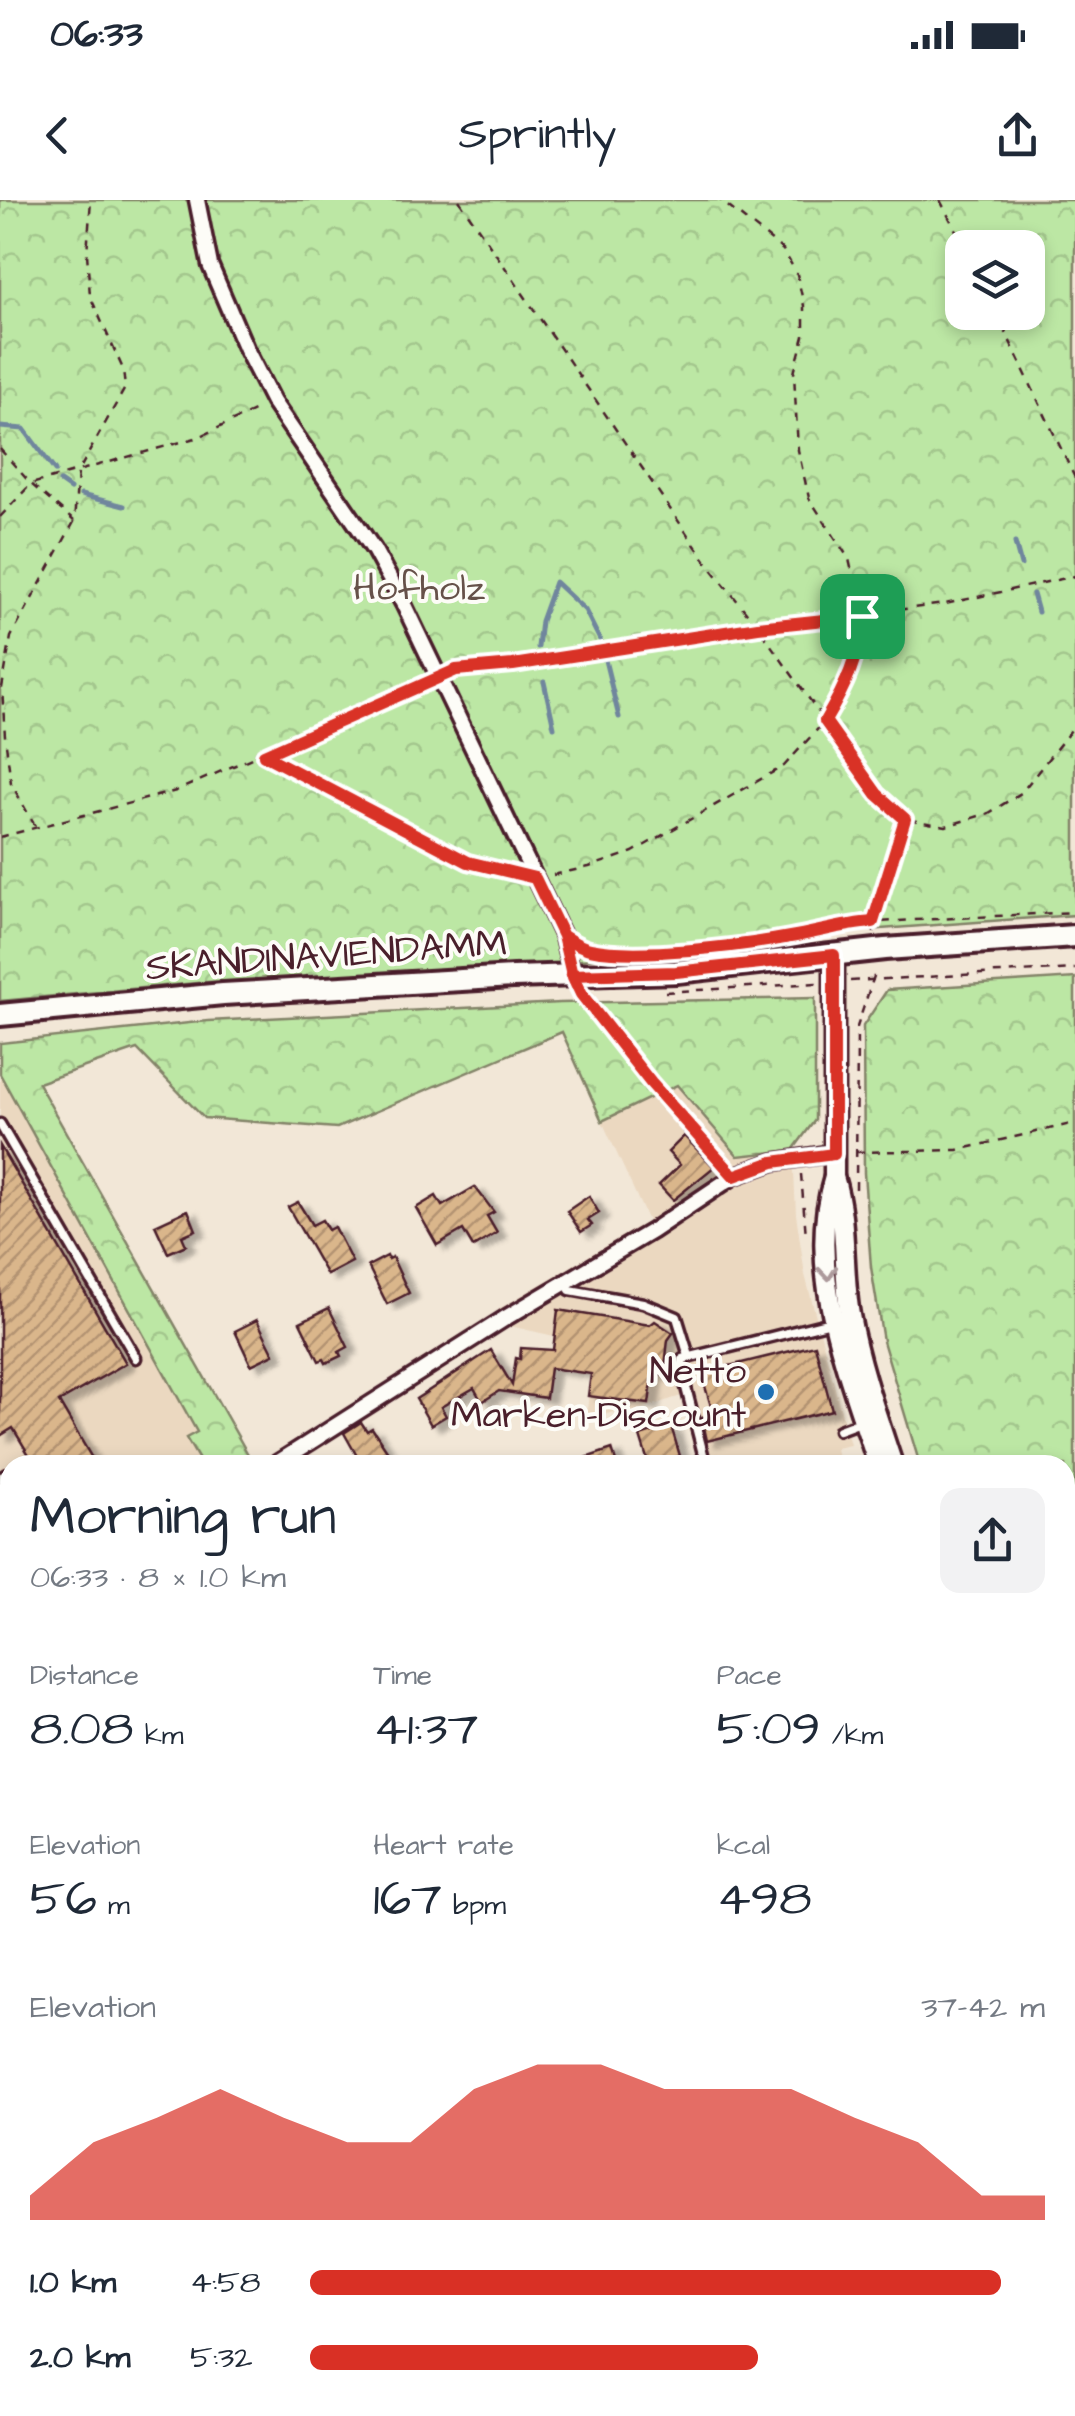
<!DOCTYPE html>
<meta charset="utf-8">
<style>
:root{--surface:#fff;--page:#f2f2f3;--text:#1f2937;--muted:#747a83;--accent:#d93025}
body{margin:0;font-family:"Architects Daughter",sans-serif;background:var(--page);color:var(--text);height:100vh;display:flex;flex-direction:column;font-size:38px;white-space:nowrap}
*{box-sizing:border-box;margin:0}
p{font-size:32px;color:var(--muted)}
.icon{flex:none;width:55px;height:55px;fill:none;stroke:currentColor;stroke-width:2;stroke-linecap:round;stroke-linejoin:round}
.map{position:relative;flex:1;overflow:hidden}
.sheet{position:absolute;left:0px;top:1255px;width:1075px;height:962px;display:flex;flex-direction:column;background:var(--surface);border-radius:30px 30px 0 0;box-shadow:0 5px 15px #0003}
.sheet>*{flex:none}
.tools{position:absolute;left:945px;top:30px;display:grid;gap:20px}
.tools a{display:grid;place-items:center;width:100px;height:100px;border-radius:20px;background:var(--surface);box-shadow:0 5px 15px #0003;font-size:50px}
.pin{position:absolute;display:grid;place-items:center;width:85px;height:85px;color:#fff;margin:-42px;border-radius:20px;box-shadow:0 5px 15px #0006}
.round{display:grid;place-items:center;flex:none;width:105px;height:105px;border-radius:20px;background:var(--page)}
.overview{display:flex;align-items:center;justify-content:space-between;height:170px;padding:0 30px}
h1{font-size:55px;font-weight:600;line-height:75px}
.stats{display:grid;grid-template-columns:repeat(3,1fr);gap:15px;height:170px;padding:10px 30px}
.stats div{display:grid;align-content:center}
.stats b{font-size:50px;font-weight:600}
.stats small{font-size:28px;font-weight:400}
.stats p{font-size:28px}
.chart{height:280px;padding:20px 30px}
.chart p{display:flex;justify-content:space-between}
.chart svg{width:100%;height:180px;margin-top:10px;fill:var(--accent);opacity:.7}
ul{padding:0 30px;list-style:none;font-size:32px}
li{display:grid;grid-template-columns:160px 120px 1fr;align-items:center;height:75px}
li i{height:25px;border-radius:12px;background:var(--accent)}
.status{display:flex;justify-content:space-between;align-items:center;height:70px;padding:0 50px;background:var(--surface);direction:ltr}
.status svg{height:28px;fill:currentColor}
header{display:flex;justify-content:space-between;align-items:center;height:130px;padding:0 30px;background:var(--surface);font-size:45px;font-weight:600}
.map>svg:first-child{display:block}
</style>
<div class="status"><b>06:33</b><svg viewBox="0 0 49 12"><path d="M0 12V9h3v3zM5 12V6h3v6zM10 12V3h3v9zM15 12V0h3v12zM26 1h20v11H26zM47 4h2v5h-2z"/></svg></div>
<header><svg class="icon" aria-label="back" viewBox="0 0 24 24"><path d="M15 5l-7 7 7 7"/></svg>Sprintly<svg class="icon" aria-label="share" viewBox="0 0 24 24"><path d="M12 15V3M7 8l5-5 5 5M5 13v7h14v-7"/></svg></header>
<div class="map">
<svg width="1075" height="2216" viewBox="0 0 1075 2216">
<defs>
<pattern id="grass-dots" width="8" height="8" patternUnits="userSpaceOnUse" patternTransform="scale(2.5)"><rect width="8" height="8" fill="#bce7a4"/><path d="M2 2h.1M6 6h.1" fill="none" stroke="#a3c68d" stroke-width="1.8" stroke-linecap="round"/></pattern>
<pattern id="forest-crowns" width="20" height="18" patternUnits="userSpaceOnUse" patternTransform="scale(2.5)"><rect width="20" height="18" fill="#bce7a4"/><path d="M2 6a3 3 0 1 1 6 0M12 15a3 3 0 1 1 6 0" fill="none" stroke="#a3c68d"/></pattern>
<pattern id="building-hatch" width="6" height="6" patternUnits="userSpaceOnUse" patternTransform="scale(2.5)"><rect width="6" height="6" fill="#dab68b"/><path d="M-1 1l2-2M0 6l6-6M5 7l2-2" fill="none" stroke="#b39372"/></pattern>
<filter id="shadow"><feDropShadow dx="9" dy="5" stdDeviation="2.5" flood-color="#0004"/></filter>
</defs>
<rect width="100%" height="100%" fill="#f2e7d7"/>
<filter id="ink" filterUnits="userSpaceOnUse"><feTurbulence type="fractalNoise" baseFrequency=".01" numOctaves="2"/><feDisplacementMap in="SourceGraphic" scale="20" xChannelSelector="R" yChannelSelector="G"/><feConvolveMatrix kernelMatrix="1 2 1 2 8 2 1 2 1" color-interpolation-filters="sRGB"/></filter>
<g filter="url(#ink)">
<!-- built -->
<g fill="#ebd8c0">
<polygon points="0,874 198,1233 187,1239 202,1265 10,1265 10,1847 0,1853"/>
<polygon points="677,885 738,956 793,950 796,1014 805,1075 850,1245 836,1248 839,1265 700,1265 681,1196 619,1216 617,1211 586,1220 591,1174 550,1168 554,1136 510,1126 499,1109 648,1021 602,921"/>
</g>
<!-- grass -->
<g fill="url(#grass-dots)" stroke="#838368" stroke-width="2.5">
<polygon points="10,1847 10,2147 0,2154 0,1853"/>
<polygon points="1075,2114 1075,2216 1065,2216 1070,2116"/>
</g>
<!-- forest -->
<g fill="url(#forest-crowns)" stroke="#838368" stroke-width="2.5" fill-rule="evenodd">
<path d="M0,0H1075V715L825,733L621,754L510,771L208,782L0,801ZM962,48H1028V112H962Z"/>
<polygon points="1075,778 1075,1944 1074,1822 1065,1782 1065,1265 920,1265 883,1141 871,1067 864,973 863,826 887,790"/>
<polygon points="815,798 815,920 793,950 738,956 677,885 602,921 562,832 337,928 204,918 137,849 38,883 254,1265 202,1265 186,1238 197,1232 0,874 0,843 208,821 560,803"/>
<polygon points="10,2147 10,2208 57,2208 49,2216 0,2216 0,2154"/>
<polygon points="929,2208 997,2208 997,2216 914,2216"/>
</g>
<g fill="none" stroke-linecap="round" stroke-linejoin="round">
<!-- stream -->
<g stroke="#6f869d" stroke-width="5">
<polyline points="0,227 24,229 55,271"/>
<polyline points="60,282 70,289"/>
<polyline points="81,295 124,306"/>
<polyline points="1015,343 1021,365"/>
<polyline points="1033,394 1038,412"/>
<polyline points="538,447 541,421 555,382 585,410 600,440"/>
<polyline points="605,460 619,517"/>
<polyline points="544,482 554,527"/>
</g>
</g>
<!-- building -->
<g fill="url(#building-hatch)" stroke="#4a1f2b" stroke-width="2.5" filter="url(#shadow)">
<polygon points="684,936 714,967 673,1000 659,985 680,965 668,952"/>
<polygon points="0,946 126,1163 59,1202 96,1265 35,1265 13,1228 0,1236"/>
<polygon points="475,987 494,1012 487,1016 497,1033 473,1047 463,1030 437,1045 416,1008 436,996 442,1006"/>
<polygon points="589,996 599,1013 588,1020 592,1025 581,1032 567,1011"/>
<polygon points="298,1002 312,1025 322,1020 328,1030 334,1027 352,1062 327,1075 288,1007"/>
<polygon points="188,1010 196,1030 182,1036 186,1045 168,1053 155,1025"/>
<polygon points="387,1056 388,1059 392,1057 409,1093 387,1104 368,1066"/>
<polygon points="329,1108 348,1147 339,1152 341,1156 326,1163 324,1159 319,1161 300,1122"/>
<polygon points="558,1110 650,1125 655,1121 673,1133 668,1140 664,1175 653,1174 649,1204 588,1196 591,1174 550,1168 546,1198 499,1191 482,1202 474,1188 441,1207 446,1216 431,1225 416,1199 491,1150 512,1185 516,1158 520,1159 521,1148 553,1150"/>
<polygon points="257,1120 274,1154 251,1165 235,1131"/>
<polygon points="815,1145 832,1210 707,1241 702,1218 713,1213 701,1173"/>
<polygon points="361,1222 367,1231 372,1228 392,1258 381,1265 362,1265 344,1233"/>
<polygon points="671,1226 680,1256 649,1265 640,1236"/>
<polygon points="612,1249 617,1265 571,1265 571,1263"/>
</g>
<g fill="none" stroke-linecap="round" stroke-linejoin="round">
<defs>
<g id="service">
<polyline points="0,924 136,1158"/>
<polyline points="690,929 734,976"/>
<polyline points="566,1082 570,1090 643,1103 677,1117 689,1156"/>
<polyline points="839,1230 863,1221"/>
<polyline points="700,1265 703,1254 681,1168 683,1159 831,1122"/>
<polyline points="0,1278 10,1272"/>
<polyline points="1065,1951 1075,1950"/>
</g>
<g id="minor">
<polyline points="197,0 210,65 246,149 273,202 374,350 404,405 563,736 572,775"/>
<polyline points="274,1265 507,1117 652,1031 734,976 773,962 834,953"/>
<polyline points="0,1417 10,1411"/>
<polyline points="244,2208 250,2216"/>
<polyline points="490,2208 497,2216"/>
<polyline points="308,2216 324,2208"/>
<polyline points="759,2216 764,2208"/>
</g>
<g id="tertiary">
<path d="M834,755V977C848,1022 842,1069 850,1115C859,1166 877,1216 893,1265"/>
<path d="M834,977C804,1071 850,1176 878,1265"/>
<polyline points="1037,2216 1038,2208"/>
</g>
<polyline id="secondary" points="0,815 223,794 513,777 676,772 885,749 1075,736"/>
</defs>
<!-- service casing -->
<use href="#service" stroke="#4a1f2b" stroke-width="15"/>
<!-- minor casing -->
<use href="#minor" stroke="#4a1f2b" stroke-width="21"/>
<!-- tertiary casing -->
<use href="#tertiary" stroke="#4a1f2b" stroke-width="25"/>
<!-- secondary casing -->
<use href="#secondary" stroke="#4a1f2b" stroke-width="28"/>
<!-- path -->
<g stroke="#4a1f2b" stroke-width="2.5" stroke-dasharray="8 8" stroke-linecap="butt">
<polyline points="459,0 705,360 758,427 877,594 905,619 946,626 989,613 1021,593 1075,525"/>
<polyline points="940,0 965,48"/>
<polyline points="996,112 1075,278"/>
<polyline points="0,249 31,284 74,321"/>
<polyline points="0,317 31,284 199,237 258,209"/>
<polyline points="455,470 513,465 758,427 945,404 1075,376"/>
<polyline points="264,555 468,661 516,673"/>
<polyline points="35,626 11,583 5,536 2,488 11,437 74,322 78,272 125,188 123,169 90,96 87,53 91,0"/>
<polyline points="0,637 176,591 425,482"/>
<polyline points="553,675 589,667 633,652 784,566 825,521 843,489 860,445 862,416 849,359 809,298 798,250 794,173 804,136 804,106 797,74 783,50 720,0"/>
<polyline points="874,733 873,722 905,620"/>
<polyline points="582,746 611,752 674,749 787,738 838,724 1075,712"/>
<polyline points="850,781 1075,769"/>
<polyline points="665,792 817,783"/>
<polyline points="582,794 683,921"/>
<polyline points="856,952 958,950 1075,923"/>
<polyline points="801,974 806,1036"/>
<polyline points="856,989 857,827 876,770"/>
<polyline points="1065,1911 1065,1940"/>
<polyline points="0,1969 10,1962"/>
<polyline points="1065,2097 1075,2090"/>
<polyline points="0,2161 10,2154"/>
<polyline points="834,2208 836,2213"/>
<polyline points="934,2216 938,2214 936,2208"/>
<polyline points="958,2216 958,2208"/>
<polyline points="1013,2216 1013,2208"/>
</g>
<!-- service -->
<use href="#service" stroke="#fdfcf7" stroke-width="8"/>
<!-- minor -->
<use href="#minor" stroke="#fdfcf7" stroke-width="14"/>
<!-- tertiary -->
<use href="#tertiary" stroke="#fdfcf7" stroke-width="18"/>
<!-- secondary -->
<use href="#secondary" stroke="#fdfcf7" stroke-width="20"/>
</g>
<!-- one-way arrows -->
<defs><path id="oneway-chevron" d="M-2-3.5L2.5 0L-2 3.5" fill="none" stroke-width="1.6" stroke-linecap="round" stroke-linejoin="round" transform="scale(2.5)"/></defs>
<use stroke="#ac999b" href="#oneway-chevron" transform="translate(828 1073) rotate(84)"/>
</g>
<g fill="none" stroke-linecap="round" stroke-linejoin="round" filter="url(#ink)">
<defs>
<path id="route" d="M862,416L758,427L513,465L456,470L264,555L468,662L535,678L563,736L572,775L581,794L651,883L734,976L773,962L834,954V755L676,772L572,775L563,736C572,741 580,747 590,749C636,759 742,746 790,737C819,732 844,724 873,722L905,619L877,594L825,521C845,487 860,456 862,416"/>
</defs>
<!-- route casing -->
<use href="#route" stroke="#fff" stroke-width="20"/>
<!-- route -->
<use href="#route" stroke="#d93025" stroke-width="12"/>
</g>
<!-- markers -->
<circle fill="#1f6fb2" stroke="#fdfcf7" stroke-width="4" cx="766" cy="1192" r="10"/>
<g text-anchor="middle" stroke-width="8" stroke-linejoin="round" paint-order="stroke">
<!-- park labels -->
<g font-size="38" fill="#665149" stroke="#fdfcf7">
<text x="419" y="400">Hofholz</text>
</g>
<!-- street labels -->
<g font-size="38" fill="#4a1f2b" stroke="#fdfcf7">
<text transform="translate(326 754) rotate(-4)" y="13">SKANDINAVIENDAMM</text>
</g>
<!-- poi labels -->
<g font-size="38" fill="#4a1f2b" stroke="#fdfcf7" text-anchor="end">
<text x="746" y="1183">Netto<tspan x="746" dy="44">Marken-Discount</tspan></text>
</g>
</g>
</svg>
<div class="tools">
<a><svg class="icon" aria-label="layers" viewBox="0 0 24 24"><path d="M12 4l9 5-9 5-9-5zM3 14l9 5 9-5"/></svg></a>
</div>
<div class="pin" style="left:862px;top:416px;background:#1e9e55"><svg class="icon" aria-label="arrive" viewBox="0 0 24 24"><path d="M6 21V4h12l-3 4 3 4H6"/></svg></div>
<section class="sheet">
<div class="overview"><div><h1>Morning run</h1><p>06:33 · 8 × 1.0 km</p></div><a class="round"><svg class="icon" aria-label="share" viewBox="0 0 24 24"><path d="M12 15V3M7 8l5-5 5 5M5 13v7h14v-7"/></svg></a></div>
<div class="stats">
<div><p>Distance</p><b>8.08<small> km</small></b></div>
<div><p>Time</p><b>41:37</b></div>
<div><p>Pace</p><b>5:09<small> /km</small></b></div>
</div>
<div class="stats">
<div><p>Elevation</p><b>56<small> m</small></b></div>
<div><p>Heart rate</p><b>167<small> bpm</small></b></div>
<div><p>kcal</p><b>498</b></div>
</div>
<div class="chart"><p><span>Elevation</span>37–42 m</p>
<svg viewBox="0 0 160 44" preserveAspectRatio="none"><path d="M0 44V38L10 25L20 19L30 12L40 19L50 25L60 25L70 12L80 6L90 6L100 12L110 12L120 12L130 19L140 25L150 38L160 38V44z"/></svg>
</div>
<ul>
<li><b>1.0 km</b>4:58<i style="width:94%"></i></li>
<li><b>2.0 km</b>5:32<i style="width:61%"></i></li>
</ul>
</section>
</div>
